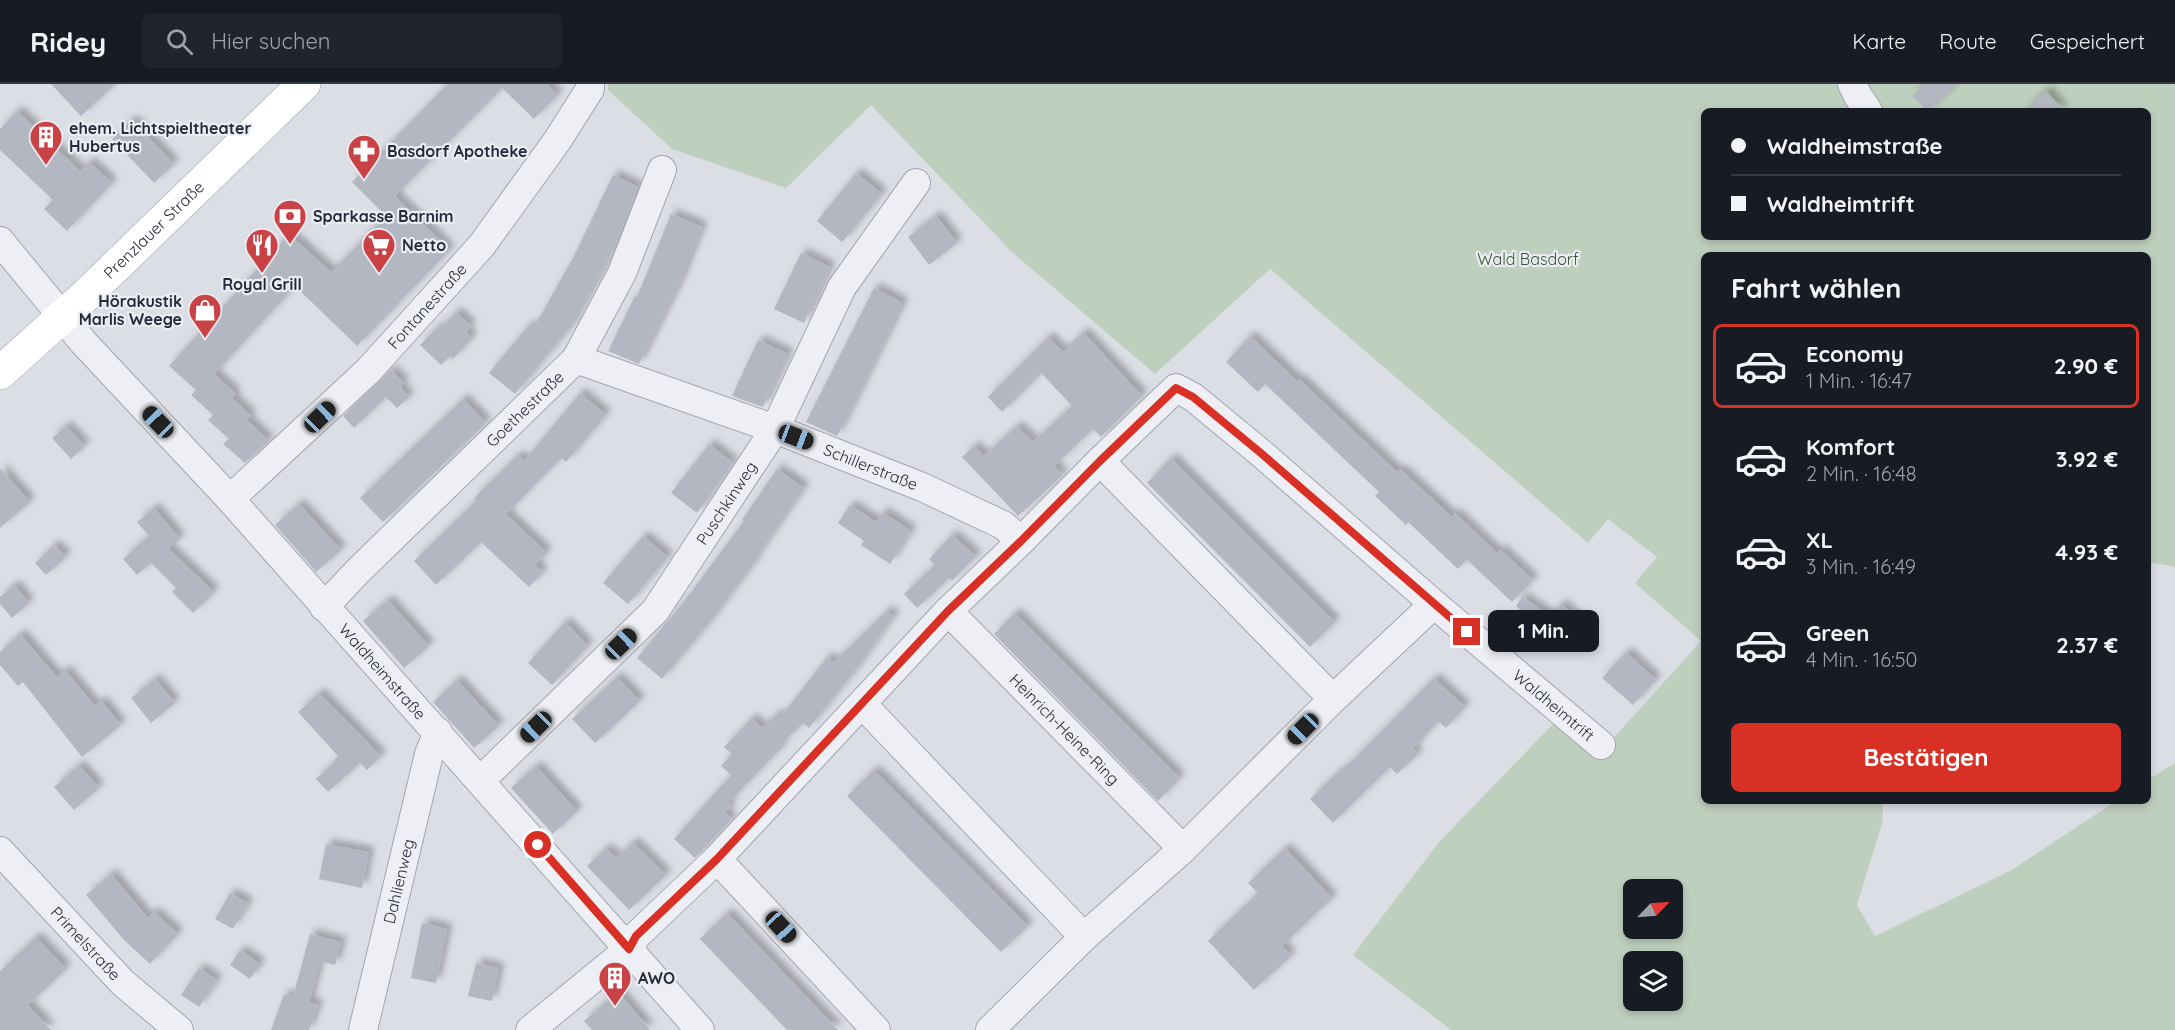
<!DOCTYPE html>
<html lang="de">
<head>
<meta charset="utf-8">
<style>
	:root { --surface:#171b24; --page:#20242c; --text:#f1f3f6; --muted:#9ea1a6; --line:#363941; --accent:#d93025 }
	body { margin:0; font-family:Quicksand,sans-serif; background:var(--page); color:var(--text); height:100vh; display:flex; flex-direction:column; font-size:22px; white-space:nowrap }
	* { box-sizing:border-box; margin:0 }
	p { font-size:20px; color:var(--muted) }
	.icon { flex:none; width:33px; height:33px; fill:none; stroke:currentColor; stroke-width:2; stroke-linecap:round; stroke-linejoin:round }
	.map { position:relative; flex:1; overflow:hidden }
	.details { position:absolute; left:1701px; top:168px; width:450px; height:552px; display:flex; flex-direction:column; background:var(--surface); border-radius:9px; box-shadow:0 3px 9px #0003 }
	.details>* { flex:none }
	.top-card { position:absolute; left:1701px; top:24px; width:450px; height:132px; border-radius:9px; box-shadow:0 3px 9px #0003; display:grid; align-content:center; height:132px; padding:0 30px; background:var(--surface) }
	.needle { width:39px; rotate:65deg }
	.fabs { position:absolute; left:1623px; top:795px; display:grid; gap:12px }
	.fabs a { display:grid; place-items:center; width:60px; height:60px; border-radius:9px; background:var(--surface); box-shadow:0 3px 9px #0003; font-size:30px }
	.end { position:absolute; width:27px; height:27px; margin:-14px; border:8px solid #d93025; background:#fff; box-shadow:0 0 0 3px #fff }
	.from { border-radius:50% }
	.bubble { position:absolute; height:42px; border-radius:9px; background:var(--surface); box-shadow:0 3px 9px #0003; font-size:20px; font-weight:700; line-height:42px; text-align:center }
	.car { position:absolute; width:18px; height:36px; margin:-18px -9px; border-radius:8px; box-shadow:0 0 4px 2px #0007; background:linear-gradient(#222 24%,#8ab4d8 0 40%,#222 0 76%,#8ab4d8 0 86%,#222 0) }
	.top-card b { display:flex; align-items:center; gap:21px; height:57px; font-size:22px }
	.top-card b+b { border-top:2px solid var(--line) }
	.top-card i { width:15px; height:15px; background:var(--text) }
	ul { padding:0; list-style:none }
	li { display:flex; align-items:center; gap:18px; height:84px; margin:0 12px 9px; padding:0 18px; border:3px solid transparent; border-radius:9px }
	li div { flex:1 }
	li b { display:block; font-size:22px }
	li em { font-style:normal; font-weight:700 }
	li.current { border-color:var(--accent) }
	li>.icon { width:54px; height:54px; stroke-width:1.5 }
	h2 { padding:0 30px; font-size:27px; line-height:72px }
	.primary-button { display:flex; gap:12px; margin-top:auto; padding:12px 30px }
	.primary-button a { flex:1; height:69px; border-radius:9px; background:var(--accent); color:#fff; font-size:24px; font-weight:700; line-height:69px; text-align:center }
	header { display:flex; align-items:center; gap:36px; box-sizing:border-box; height:84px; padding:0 30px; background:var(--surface); border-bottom:2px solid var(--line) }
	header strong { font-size:28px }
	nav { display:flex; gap:33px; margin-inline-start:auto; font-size:21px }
	.search { width:420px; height:54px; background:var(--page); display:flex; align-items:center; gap:15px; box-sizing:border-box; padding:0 21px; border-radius:9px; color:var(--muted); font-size:22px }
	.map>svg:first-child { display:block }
</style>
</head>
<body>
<header>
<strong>Ridey</strong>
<div class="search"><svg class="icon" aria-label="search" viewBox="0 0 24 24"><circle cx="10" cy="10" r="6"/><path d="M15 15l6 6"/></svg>Hier suchen</div>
<nav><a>Karte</a><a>Route</a><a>Gespeichert</a></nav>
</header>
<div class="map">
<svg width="2175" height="946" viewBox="0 0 2175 946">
	<defs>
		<filter id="shadow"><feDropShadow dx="5.5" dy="-5.5" stdDeviation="3" flood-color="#0004"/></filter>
	</defs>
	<rect width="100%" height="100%" fill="#dcdee6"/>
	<!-- green -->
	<path fill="#bfcfbd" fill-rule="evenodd" d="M 608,0 L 2175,0 L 2175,483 L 2148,478 L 2148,171 L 1704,171 L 1704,717 L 1883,717 L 1883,736 L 1857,821 L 1875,852 L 2010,787 L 2116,717 L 2148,717 L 2148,696 L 2175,679 L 2175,946 L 1451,946 L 1353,871 L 1439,758 L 1557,636 L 1599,670 L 1701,557 L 1635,499 L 1657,473 L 1608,435 L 1588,459 L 1270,185 L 1155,290 L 1012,168 L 871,21 L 786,104 L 672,65 L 608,6 ZM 1704,27 L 2148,27 L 2148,153 L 1704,153 ZM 1634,806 L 1672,806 L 1672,844 L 1634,844 ZM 1634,878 L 1672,878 L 1672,916 L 1634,916 Z"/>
	<!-- building -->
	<g fill="#b3b7c2" filter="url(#shadow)">
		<polygon points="51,0 115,0 81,32"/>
		<polygon points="448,0 547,0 558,11 534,35 502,4 395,112 450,166 357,262 295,202 214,290 236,310 232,314 251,332 247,336 269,357 245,379 223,360 229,355 208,336 213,331 191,311 196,306 169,282 289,150 331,188 386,132 352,98"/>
		<polygon points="1924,0 1956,0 1928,27 1912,12"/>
		<polygon points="2046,7 2064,27 2024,27"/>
		<polygon points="17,27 80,87 89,78 112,99 67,147 44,125 53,116 0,66 0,45"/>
		<polygon points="132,36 174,80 154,99 112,55"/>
		<polygon points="856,89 882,110 842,158 817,137"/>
		<polygon points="613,91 638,103 615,162 572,241 515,310 489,289 529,241 533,245 574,172"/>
		<polygon points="671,130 702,143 679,200 639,280 608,267 635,212 637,213"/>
		<polygon points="936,132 957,159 929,181 908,153"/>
		<polygon points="801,169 830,183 804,239 774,225"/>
		<polygon points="874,204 903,219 837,352 806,338"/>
		<polygon points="456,228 471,242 466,248 472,254 453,275 450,272 441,281 420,261 438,243 440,245"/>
		<polygon points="1083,248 1142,312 1101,353 1093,345 1054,382 1063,391 1018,432 962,373 974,362 984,372 1017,342 1033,358 1072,322 1041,289 1002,328 988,313 1048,253 1063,268"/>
		<polygon points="1250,252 1297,297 1299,295 1397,388 1400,385 1452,433 1455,429 1497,469 1501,466 1533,496 1512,518 1467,476 1458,485 1408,438 1406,441 1375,412 1379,408 1265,300 1258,308 1226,278"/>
		<polygon points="758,256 788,270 763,323 732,312"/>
		<polygon points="391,286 404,299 400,303 409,313 397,324 386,313 354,344 343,332"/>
		<polygon points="580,309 606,331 566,378 561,374 506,430 547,469 535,481 543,488 529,503 481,458 436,501 414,477 476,417 474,414 518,371 524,377"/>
		<polygon points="463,315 486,339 383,438 360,414"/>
		<polygon points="66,342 85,362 71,375 52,354"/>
		<polygon points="709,360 733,379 697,429 671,409"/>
		<polygon points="1171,374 1335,538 1310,563 1147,399"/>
		<polygon points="0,384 30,418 0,444"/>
		<polygon points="777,385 804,404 755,475 756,476 713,534 662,595 637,574 686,515 744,437 742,436"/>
		<polygon points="299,420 341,466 316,488 275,441"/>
		<polygon points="850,421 876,438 882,428 911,447 890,480 861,461 864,457 838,439"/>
		<polygon points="154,424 180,455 168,464 214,508 193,529 172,508 176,504 151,479 137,491 123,475 149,452 137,438"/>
		<polygon points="952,451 976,472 952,497 949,494 917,524 904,510 935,481 929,475"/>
		<polygon points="643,452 668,473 628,520 603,499"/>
		<polygon points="54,461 66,473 46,491 35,479"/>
		<polygon points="14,501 29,519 12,534 0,520 0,513"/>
		<polygon points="1522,513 1550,532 1561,520 1584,541 1565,562 1557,555 1555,557 1516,522"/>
		<polygon points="388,516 429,562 404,584 363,537"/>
		<polygon points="887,527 894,532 857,584 809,644 803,639 780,661 782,663 728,719 731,722 725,729 732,735 695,774 674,755 731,691 721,682 732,670 724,663 752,634 762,644 777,630 780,634 827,573 834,578"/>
		<polygon points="1015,529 1180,694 1158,717 994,550"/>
		<polygon points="565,538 588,562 552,601 528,579"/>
		<polygon points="20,550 57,593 65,586 95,622 101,617 121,641 82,673 23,598 18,602 0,581 0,568"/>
		<polygon points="1626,568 1656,596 1633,621 1602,594"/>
		<polygon points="617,593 640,617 595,659 572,635"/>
		<polygon points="1434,594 1465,623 1446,644 1438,637 1413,665 1418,670 1397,690 1390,683 1333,739 1310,715 1339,687 1341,688"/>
		<polygon points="155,595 175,619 151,639 131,614"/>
		<polygon points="457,596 499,642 474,664 433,618"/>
		<polygon points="319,609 381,672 367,686 360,679 328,708 316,695 336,677 335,675 338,672 298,628"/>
		<polygon points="79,681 99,704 74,726 54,703"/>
		<polygon points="536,682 577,727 553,750 511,704"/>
		<polygon points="874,686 1028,842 1001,868 847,712"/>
		<polygon points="633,758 666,791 629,826 587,782 606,764 616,774"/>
		<polygon points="326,760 369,768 362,804 319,795"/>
		<polygon points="1285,764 1332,814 1282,862 1291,872 1254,906 1208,857 1258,809 1248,799"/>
		<polygon points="111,790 148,834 154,828 178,850 150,880 124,856 86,811"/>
		<polygon points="230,809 248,819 233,845 215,835"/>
		<polygon points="727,829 838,946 787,946 700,855"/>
		<polygon points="422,839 447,845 436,899 411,894"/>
		<polygon points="310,850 341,858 335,881 320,877 309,918 318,921 309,946 271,946 284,910 293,913"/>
		<polygon points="36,853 66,885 28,921 51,946 0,946 0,887"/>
		<polygon points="240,866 260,880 250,895 230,881"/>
		<polygon points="476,879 499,884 492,917 468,912"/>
		<polygon points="199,884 217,896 199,923 181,911"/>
		<polygon points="618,908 650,946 592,946 584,937"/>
	</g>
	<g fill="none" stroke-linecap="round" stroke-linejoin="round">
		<defs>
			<g id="minor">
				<polyline points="1852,0 1858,12 1868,27"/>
				<path id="s1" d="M 0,157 L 84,259 L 230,415 L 700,946"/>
				<path id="s2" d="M 576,275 L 775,345 L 922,403 L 1003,441 L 1021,457"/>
				<polyline points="1100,377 1333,615"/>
				<path id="s3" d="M 230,415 L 368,287 L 482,161 L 557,57 L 590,5 L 590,0"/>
				<path id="s4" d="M 324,523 L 358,487 L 576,275 L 622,189 L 662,86"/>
				<path id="s5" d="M 948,527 L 1183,765"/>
				<polyline points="862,620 1084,853"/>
				<path id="s6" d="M 481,696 L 655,527 L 775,345 L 842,203 L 916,99"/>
				<path id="s7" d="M 0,767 L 123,899 L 179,946"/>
				<polyline points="717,775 876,946"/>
				<path id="s8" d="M 363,946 L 429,670 L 438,648"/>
				<path id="s9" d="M 530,946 L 629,865 L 636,852 L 717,775 L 948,527 L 1021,457 L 1100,377 L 1176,304 L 1193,313 L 1262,370 L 1434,520 L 1601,661"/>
				<polyline points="990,946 1084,853 1183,765 1333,615 1434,520"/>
			</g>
			<g id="major">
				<path id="s10" d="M 0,289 L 83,214 L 304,0"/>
			</g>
		</defs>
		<!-- minor casing -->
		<use href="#minor" stroke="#a2a5af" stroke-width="30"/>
		<!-- major casing -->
		<use href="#major" stroke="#9ba1b1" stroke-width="34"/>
		<!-- minor -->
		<use href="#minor" stroke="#eeeff4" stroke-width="28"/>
		<!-- major -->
		<use href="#major" stroke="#fff" stroke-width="33"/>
	</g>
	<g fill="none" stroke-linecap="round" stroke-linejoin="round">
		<!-- route -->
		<polyline stroke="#d93025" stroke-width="8" points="538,761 629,865 636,852 717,775 948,527 1021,457 1100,377 1176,304 1193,313 1262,370 1467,548"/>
	</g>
	<!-- icons -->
	<defs>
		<symbol id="building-pin" viewBox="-11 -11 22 30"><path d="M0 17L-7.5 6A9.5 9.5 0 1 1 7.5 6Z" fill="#c94245" stroke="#ebedf3"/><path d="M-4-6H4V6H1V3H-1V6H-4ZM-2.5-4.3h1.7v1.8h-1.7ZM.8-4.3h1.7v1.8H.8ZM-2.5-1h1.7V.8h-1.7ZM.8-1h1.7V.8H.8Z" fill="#fff"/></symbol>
		<symbol id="pharmacy-pin" viewBox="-11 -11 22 30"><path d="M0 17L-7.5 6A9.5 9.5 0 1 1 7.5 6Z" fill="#c94245" stroke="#ebedf3"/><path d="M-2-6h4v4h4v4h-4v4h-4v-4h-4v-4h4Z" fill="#fff"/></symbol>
		<symbol id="bank-pin" viewBox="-11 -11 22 30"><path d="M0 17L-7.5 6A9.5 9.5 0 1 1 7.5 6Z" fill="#c94245" stroke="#ebedf3"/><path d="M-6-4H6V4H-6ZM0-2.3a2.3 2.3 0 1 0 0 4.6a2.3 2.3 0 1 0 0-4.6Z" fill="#fff"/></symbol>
		<symbol id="restaurant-pin" viewBox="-11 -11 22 30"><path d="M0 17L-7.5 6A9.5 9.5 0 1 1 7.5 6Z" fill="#c94245" stroke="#ebedf3"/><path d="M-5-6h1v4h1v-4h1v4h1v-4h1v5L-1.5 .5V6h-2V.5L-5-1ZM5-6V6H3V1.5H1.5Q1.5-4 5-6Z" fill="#fff"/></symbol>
		<symbol id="supermarket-pin" viewBox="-11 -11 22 30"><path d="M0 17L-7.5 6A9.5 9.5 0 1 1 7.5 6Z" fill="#c94245" stroke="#ebedf3"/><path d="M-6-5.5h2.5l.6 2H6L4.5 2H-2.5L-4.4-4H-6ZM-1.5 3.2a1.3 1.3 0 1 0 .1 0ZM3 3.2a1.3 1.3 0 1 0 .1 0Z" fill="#fff"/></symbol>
		<symbol id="shop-pin" viewBox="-11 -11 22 30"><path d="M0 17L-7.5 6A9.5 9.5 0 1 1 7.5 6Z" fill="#c94245" stroke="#ebedf3"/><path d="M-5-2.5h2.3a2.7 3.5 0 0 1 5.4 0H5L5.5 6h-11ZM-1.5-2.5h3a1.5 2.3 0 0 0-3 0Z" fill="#fff"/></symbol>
	</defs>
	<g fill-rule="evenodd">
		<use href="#building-pin" x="27" y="34" width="38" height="52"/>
		<use href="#pharmacy-pin" x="345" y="48" width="38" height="52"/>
		<use href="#bank-pin" x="271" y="113" width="38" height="52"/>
		<use href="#restaurant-pin" x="243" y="142" width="38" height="52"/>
		<use href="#supermarket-pin" x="360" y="142" width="38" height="52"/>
		<use href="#shop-pin" x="186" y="207" width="38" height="52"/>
		<use href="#building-pin" x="596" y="875" width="38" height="52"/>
	</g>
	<g text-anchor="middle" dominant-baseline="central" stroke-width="4.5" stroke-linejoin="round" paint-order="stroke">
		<!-- poi labels -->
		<g font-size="16" font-weight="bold" fill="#262b3b" stroke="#ebedf3" text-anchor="start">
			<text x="69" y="44">ehem. Lichtspieltheater<tspan x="69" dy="18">Hubertus</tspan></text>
			<text x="387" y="67">Basdorf Apotheke</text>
			<text x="313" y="132">Sparkasse Barnim</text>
			<text x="402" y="161">Netto</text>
			<text x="262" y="200" text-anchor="middle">Royal Grill</text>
			<text x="182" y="217" text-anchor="end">Hörakustik<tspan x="182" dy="18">Marlis Weege</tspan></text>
			<text x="638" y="894">AWO</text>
		</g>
		<!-- street labels -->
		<g font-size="16" fill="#262b3b" stroke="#ebedf3">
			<text stroke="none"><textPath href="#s10" startOffset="210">Prenzlauer Straße</textPath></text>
			<text stroke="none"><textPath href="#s3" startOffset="276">Fontanestraße</textPath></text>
			<text stroke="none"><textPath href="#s4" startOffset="282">Goethestraße</textPath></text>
			<text stroke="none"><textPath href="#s2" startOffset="314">Schillerstraße</textPath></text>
			<text stroke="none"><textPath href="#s6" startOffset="372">Puschkinweg</textPath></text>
			<text stroke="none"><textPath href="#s1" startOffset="576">Waldheimstraße</textPath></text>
			<text stroke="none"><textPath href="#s9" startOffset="1406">Waldheimtrift</textPath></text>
			<text stroke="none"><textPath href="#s5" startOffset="166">Heinrich-Heine-Ring</textPath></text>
			<text stroke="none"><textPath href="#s8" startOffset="153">Dahlienweg</textPath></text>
			<text stroke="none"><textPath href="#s7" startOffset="126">Primelstraße</textPath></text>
		</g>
		<!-- park labels -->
		<g font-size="16" fill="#365634" stroke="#ebedf3">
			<text x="1528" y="175">Wald Basdorf</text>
		</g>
	</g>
</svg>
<div class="fabs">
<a><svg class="needle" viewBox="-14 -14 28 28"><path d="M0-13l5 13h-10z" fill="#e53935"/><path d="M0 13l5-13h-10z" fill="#9ea1a6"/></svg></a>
<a><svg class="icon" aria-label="layers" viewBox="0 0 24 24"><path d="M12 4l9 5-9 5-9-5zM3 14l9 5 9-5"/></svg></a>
</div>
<i class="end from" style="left:538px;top:761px"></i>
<i class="end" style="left:1467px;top:548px"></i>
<div class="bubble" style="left:1488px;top:526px;width:111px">1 Min.</div>
<i class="car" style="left:320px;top:333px;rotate:46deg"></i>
<i class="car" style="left:158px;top:338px;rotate:316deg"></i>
<i class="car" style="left:796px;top:353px;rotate:111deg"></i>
<i class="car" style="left:621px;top:560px;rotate:46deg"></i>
<i class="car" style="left:536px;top:643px;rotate:226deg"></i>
<i class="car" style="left:1303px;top:645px;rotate:225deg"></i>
<i class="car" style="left:781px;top:843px;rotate:137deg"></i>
<div class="top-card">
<b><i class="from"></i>Waldheimstraße</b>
<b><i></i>Waldheimtrift</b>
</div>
<section class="details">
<h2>Fahrt wählen</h2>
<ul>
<li class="current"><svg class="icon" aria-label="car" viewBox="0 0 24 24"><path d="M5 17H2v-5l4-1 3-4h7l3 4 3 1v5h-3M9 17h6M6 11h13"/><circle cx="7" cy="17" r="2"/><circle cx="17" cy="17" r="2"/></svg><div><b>Economy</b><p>1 Min. · 16:47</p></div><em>2.90 €</em></li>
<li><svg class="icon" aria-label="car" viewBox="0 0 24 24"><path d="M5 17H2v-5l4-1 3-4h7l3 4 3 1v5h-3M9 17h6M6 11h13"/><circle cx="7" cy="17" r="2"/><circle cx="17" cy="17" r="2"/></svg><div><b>Komfort</b><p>2 Min. · 16:48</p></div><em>3.92 €</em></li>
<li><svg class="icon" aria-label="car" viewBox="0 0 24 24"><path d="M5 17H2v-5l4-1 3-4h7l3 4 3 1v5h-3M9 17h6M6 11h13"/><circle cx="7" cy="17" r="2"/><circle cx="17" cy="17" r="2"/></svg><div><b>XL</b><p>3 Min. · 16:49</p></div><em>4.93 €</em></li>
<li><svg class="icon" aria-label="car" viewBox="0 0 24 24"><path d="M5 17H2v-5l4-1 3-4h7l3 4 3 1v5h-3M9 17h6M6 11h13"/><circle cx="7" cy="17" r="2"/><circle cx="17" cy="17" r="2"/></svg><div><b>Green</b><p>4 Min. · 16:50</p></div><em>2.37 €</em></li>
</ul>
<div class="primary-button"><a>Bestätigen</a></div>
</section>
</div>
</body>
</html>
